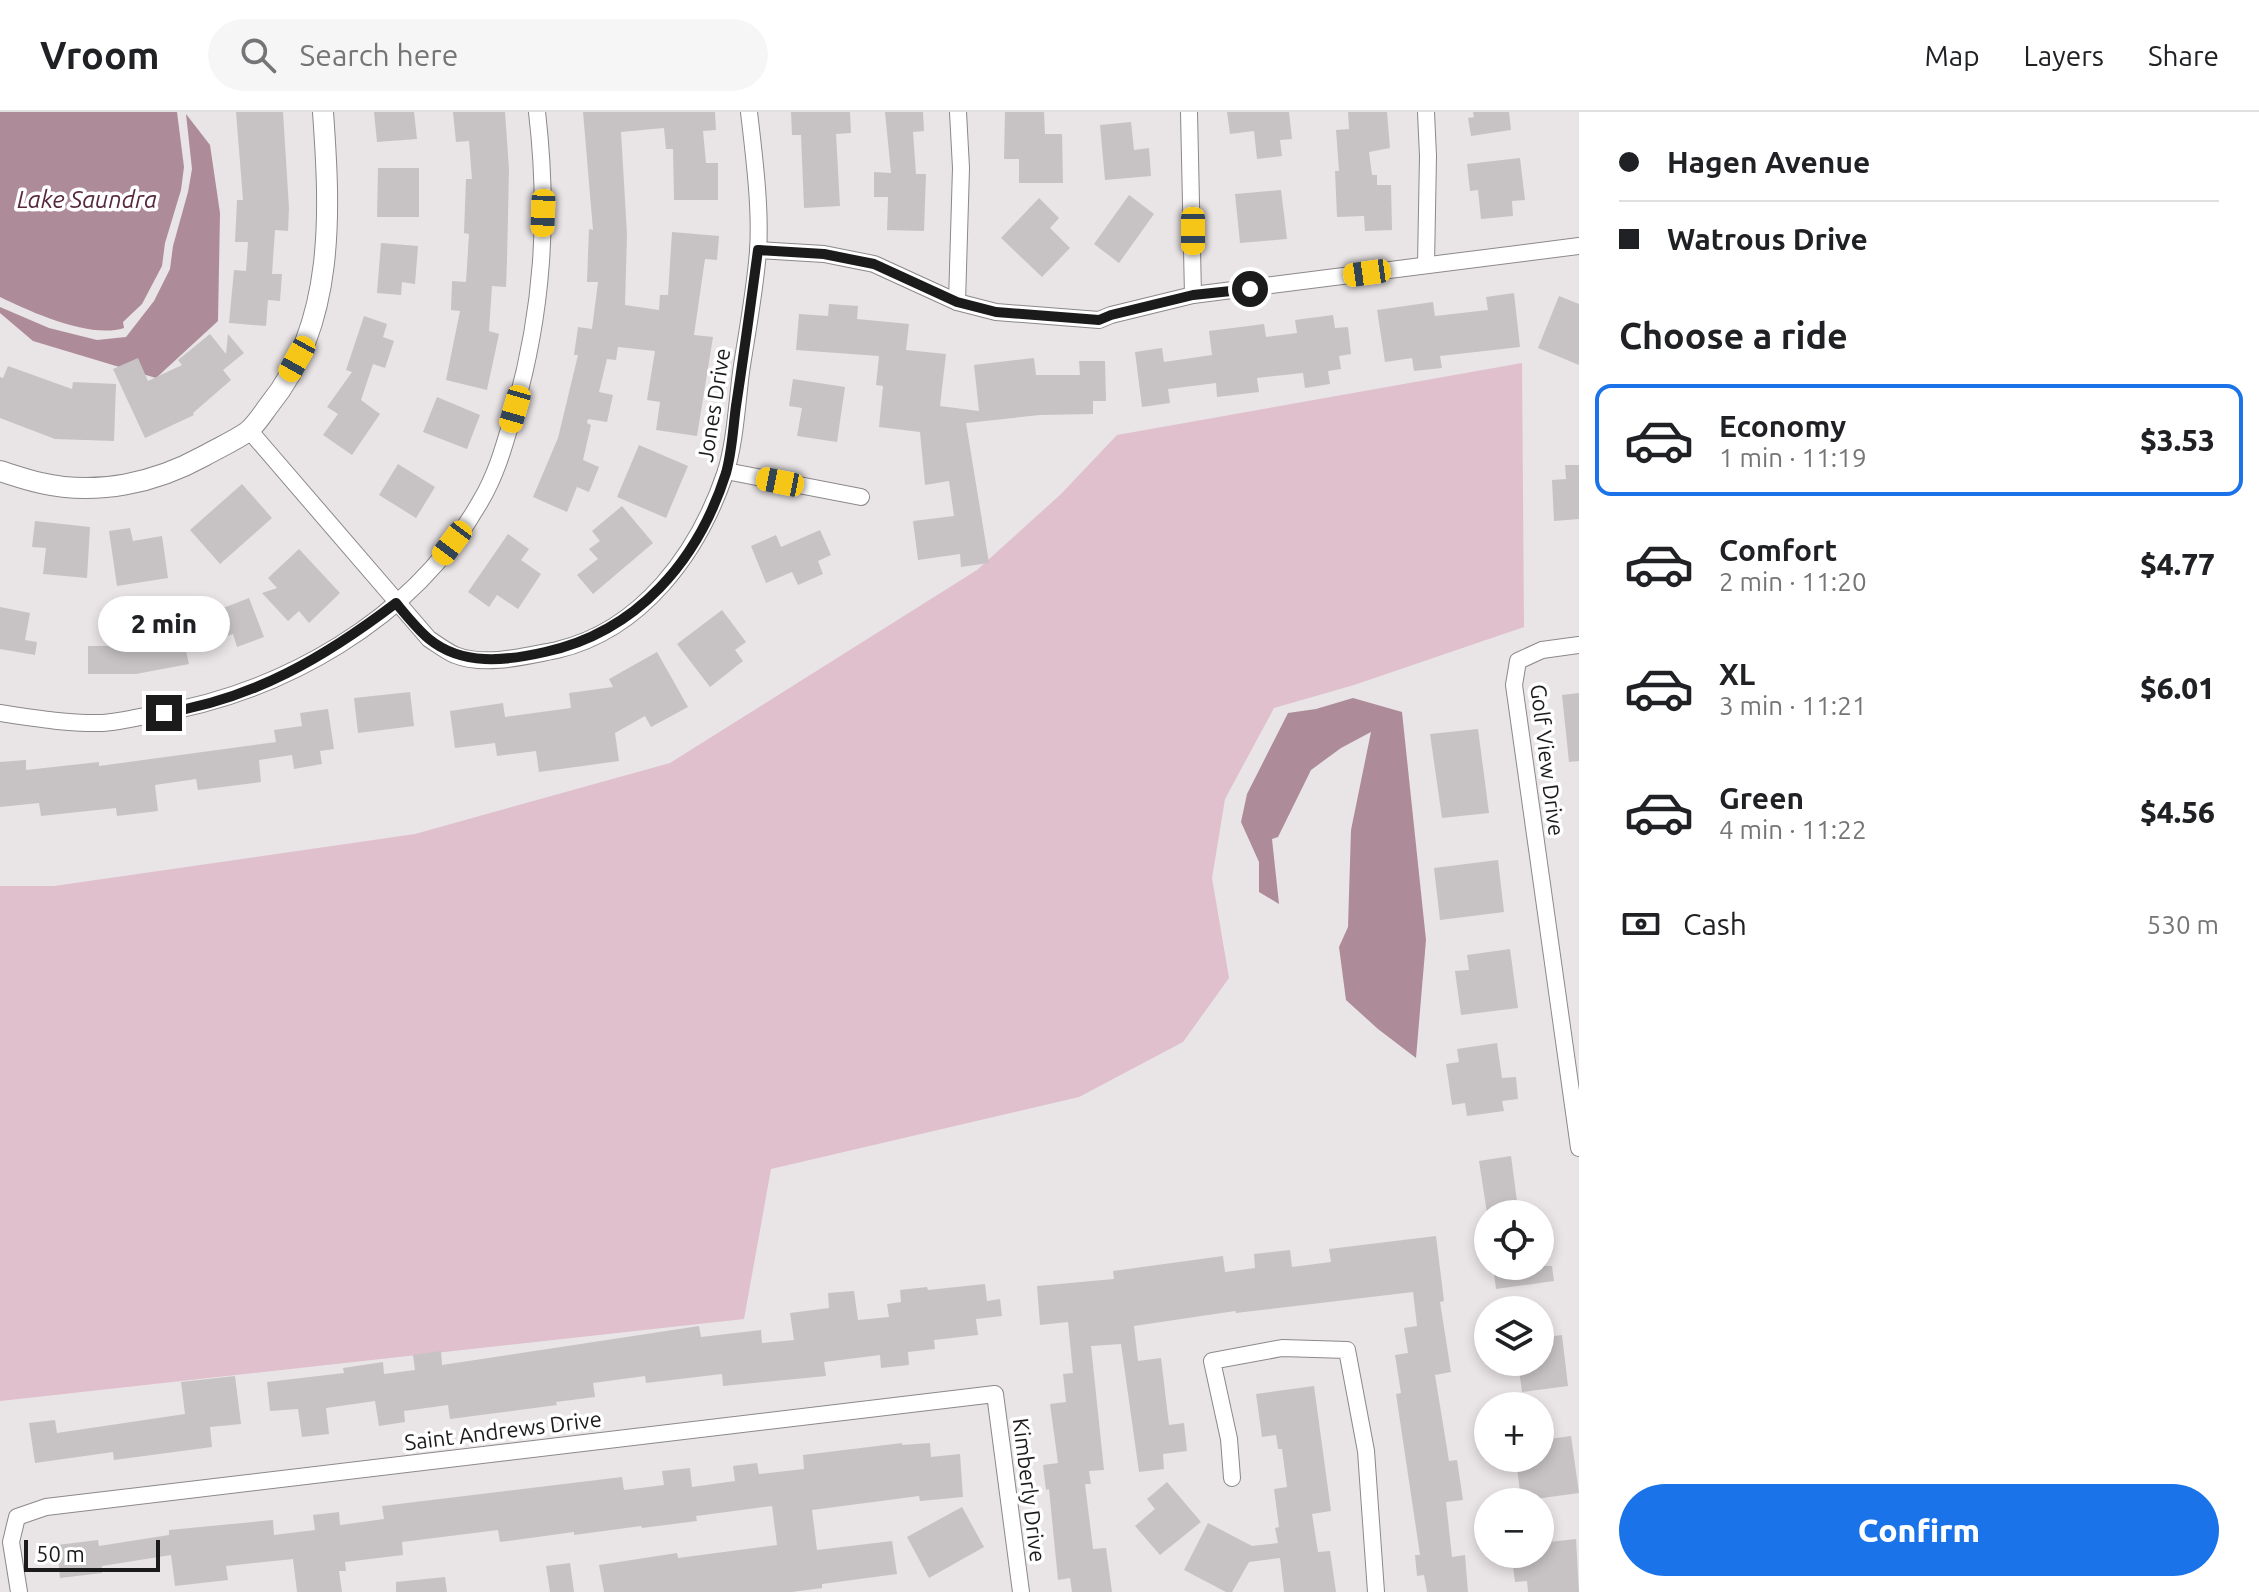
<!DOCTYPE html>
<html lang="en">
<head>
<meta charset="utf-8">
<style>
	:root { --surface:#fff; --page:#f6f6f6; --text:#202124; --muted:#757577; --line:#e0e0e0; --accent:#1a73e8 }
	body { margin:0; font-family:Ubuntu,sans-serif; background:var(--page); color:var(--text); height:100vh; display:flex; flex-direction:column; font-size:30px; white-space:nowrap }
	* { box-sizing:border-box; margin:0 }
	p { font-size:26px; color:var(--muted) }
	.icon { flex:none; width:44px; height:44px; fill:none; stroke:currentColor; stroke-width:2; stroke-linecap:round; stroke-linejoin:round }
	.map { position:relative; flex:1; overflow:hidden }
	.panel { display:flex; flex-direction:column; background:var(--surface); width:680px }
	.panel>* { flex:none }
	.hud { display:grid; align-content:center; height:176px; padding:0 40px; background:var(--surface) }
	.buttons { position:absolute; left:1474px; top:1088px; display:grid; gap:16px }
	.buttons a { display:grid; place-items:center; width:80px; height:80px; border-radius:50%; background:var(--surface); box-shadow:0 4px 12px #0003; font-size:40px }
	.scale { position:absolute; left:24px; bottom:20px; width:136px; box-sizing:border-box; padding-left:8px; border:4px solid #1c1b1b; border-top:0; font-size:22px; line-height:28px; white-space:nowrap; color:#1c1b1b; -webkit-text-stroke:6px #fff; paint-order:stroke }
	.end { position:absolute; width:36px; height:36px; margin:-18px; border:10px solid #1c1b1b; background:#fff; box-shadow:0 0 0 4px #fff }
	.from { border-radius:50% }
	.bubble { position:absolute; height:56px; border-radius:28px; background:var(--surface); box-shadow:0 4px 12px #0003; font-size:26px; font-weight:800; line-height:56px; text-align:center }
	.car { position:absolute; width:24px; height:48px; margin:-24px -12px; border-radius:10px; box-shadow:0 0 6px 2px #0007; background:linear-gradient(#f5c518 24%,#345 0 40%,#f5c518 0 76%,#345 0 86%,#f5c518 0) }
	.hud b { display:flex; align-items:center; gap:28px; height:76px; font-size:30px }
	.hud b+b { border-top:2px solid var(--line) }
	.hud i { width:20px; height:20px; background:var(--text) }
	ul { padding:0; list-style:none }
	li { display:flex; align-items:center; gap:24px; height:112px; margin:0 16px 12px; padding:0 24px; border:4px solid transparent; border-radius:16px }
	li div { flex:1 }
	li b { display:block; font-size:30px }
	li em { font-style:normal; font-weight:800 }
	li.selected { border-color:var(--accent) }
	li>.icon { width:72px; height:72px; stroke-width:1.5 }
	h2 { padding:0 40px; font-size:36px; line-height:96px }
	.pay { display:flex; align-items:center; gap:20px; height:88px; padding:0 40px; font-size:30px }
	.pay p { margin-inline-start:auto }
	.primary-button { display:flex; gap:16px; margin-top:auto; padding:16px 40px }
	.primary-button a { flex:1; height:92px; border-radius:48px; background:var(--accent); color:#fff; font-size:32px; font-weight:800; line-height:92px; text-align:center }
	header { display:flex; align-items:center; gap:48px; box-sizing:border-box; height:112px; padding:0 40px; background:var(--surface); border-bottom:2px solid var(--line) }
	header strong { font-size:38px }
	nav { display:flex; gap:44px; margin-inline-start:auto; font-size:28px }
	.search { width:560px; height:72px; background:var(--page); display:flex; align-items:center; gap:20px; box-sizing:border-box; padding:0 28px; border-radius:44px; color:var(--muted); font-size:30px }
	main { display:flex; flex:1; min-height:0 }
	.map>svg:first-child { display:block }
</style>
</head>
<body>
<header>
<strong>Vroom</strong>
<div class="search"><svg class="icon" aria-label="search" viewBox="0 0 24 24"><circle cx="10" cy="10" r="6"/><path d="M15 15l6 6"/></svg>Search here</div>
<nav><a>Map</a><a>Layers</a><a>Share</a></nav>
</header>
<main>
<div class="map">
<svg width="1579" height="1480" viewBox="0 0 1579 1480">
	<rect width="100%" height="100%" fill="#e9e4e6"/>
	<!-- green -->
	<polygon fill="#dfc0cc" points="1522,251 1524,515 1354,573 1274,596 1225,687 1212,766 1229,866 1183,930 1079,985 771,1057 744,1207 0,1289 0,774 54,774 415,722 670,651 977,458 1061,382 1117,323"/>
	<!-- water -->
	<g fill="#ad8b98">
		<path d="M 0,0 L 177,0 L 184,55 L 181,78 L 165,131 L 162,154 L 142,192 L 123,210 L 124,216 C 90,227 31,200 0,185 Z"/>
		<polygon points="186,2 210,33 220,101 218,209 156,266 33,229 0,201 0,195 49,216 97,228 126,225 154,189 170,157 173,134 188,80 192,57"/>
		<polygon points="1353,586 1402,600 1426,828 1416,946 1378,917 1346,888 1339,835 1348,815 1351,718 1371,620 1341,636 1311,658 1278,725 1272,727 1279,792 1259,780 1259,750 1241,710 1247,682 1288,601 1316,597"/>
	</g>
	<!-- building -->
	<g fill="#c7c3c4">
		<polygon points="236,0 283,0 289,96 288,119 275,118 272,162 282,162 280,189 268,188 266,214 229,211 234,158 246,159 248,130 235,130 237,88 243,88"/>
		<polygon points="374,0 414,0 417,27 377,30"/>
		<polygon points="453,0 505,0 509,57 507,148 506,175 492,174 489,219 499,222 487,278 446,268 460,199 451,198 452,169 466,170 469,122 464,121 466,67 472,67 469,29 456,30"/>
		<polygon points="583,0 715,0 716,18 703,19 706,51 718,51 718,88 674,88 673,37 666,37 664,16 621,20 627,122 625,193 659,198 660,183 668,183 672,120 719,124 717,148 705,147 694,223 713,225 697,324 656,318 660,290 647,288 655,239 618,235 616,248 607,247 599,280 613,283 607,310 588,307 587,311 591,313 583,348 599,355 589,380 577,375 567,400 533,385 558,326 578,243 574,243 578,215 592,217 598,170 587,170 589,117 593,118"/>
		<polygon points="791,0 850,0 851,21 836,22 840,94 804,96 801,23 792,23"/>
		<polygon points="885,0 923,0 924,19 913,20 916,62 926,62 924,119 887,118 888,85 874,85 874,60 891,61"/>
		<polygon points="1005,0 1044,0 1045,22 1062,22 1063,71 1019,71 1019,47 1004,47"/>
		<polygon points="1227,0 1289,0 1292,27 1280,28 1282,44 1257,47 1254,19 1230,22"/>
		<polygon points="1348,0 1387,0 1390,36 1369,40 1372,63 1377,63 1377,73 1391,73 1392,118 1365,119 1364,104 1337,105 1335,59 1339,59 1336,18 1349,17"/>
		<polygon points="1473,0 1509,0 1511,18 1471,24 1468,6 1474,5"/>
		<polygon points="1131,10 1134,38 1149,36 1151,64 1105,68 1100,13"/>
		<polygon points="1520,46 1525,88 1512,89 1513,104 1481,107 1478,78 1470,79 1467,52"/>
		<polygon points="378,56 419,56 419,105 377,105"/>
		<polygon points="1281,78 1287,127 1240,131 1235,82"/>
		<polygon points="1129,83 1154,102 1119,151 1094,132"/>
		<polygon points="1039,86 1059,106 1050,116 1070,136 1042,165 1001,126"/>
		<polygon points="381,131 418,134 415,172 402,170 401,183 377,181"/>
		<polygon points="1514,181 1520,235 1440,244 1442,256 1414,259 1412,246 1385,250 1377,198 1433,190 1435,204 1488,198 1486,185"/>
		<polygon points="1559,184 1579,192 1579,253 1538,236"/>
		<polygon points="829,192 858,194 857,207 909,212 906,238 946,242 940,294 979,299 974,253 1034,246 1036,263 1080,263 1079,249 1105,249 1106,289 1093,289 1093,302 1040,303 966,311 989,451 961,455 960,442 918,448 913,409 954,404 949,369 925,373 920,320 879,315 883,274 876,273 879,244 796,238 799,202 828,204"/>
		<polygon points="1333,203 1335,216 1348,215 1351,242 1339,244 1341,257 1328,259 1330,272 1305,276 1303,261 1257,266 1259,280 1217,285 1216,271 1168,277 1170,291 1142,295 1135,240 1162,236 1164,250 1212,243 1209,219 1264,212 1266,225 1297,221 1295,208"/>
		<polygon points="364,204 387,212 383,225 394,229 385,256 373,252 361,288 380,302 352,343 323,323 338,302 327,295 352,260 346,258"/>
		<polygon points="210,222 226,242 228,222 244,241 223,258 231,268 193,301 194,303 145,326 113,257 138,246 148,269 182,253 178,248"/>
		<polygon points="8,254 72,277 73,270 116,272 114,329 55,327 0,306 0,265 3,266"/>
		<polygon points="793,267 845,275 837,330 797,324 802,296 789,294"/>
		<polygon points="437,285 480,303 467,337 423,320"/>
		<polygon points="639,333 688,354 666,406 617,385"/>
		<polygon points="398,352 435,375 416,406 379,383"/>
		<polygon points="1565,353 1579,353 1579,407 1554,409 1552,368 1566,367"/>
		<polygon points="242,372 272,406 220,452 190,418"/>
		<polygon points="622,394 653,431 593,482 577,463 598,447 589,437 600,429 592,419"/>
		<polygon points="35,409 90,415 87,466 43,462 46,436 32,435"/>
		<polygon points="130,416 133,429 162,424 168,466 117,474 109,419"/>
		<polygon points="820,418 831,443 818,449 823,462 798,473 792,460 766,471 751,434 776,423 781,435"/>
		<polygon points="508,422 529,437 521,448 541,462 518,497 497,483 489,495 468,480"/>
		<polygon points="299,437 340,481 309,511 299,499 288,509 262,481 277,476 268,466"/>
		<polygon points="249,486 264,525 237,535 233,522 186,539 189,552 136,562 88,562 88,534 127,534 124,514 138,511 135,499 163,494 168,518 200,512 197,506"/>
		<polygon points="0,495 30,501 25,528 37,530 35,543 0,537"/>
		<polygon points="722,498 746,530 735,538 743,549 710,575 677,532"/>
		<polygon points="657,540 688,595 651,615 645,604 615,621 619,649 539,660 536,639 497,644 495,631 455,636 450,599 503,591 505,605 571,596 569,581 613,575 609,567"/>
		<polygon points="410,580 414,614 358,621 354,586"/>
		<polygon points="1579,581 1579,649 1569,650 1562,583"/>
		<polygon points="328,597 334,637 320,639 322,652 294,657 292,643 259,648 261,670 198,678 196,667 155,673 158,699 117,704 116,696 41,704 39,691 0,695 0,650 26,648 26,658 99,650 99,654 276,630 274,618 302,614 300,601"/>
		<polygon points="1478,617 1489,701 1442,706 1430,622"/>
		<polygon points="1498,748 1504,800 1440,808 1434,756"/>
		<polygon points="1510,837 1518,896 1461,903 1455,859 1469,858 1467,843"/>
		<polygon points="1497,931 1502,966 1516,965 1518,987 1502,989 1504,999 1467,1004 1465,991 1452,993 1446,952 1459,950 1457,937"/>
		<polygon points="1511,1044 1518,1097 1487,1101 1479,1049"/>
		<polygon points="1436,1124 1444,1189 1440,1190 1451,1260 1435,1263 1449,1349 1457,1348 1463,1388 1446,1390 1452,1445 1465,1443 1468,1480 1427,1480 1424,1463 1417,1464 1415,1443 1420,1443 1396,1282 1401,1281 1395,1243 1408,1241 1404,1216 1417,1214 1413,1180 1236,1201 1235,1199 1134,1214 1138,1249 1161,1246 1169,1313 1184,1311 1187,1339 1163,1342 1164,1357 1139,1360 1121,1232 1091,1234 1104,1358 1089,1359 1091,1372 1085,1372 1093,1437 1106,1436 1112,1480 1072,1480 1070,1466 1058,1468 1049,1377 1046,1378 1043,1353 1058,1351 1050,1292 1066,1290 1063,1262 1073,1261 1068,1210 1040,1213 1037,1174 1114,1167 1113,1159 1223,1144 1225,1160 1255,1156 1254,1142 1290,1138 1292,1155 1331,1150 1329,1137"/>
		<polygon points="1493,1154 1552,1154 1554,1169 1496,1177"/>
		<polygon points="985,1172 987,1189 1000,1187 1002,1204 976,1207 978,1223 934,1228 935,1237 908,1240 909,1253 881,1256 880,1243 824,1250 826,1264 723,1274 722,1262 646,1271 645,1264 593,1271 595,1285 556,1290 557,1293 450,1307 448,1293 404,1299 405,1310 379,1314 375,1289 326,1296 329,1322 302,1325 298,1297 270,1299 267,1270 344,1261 343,1256 383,1250 384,1262 415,1258 413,1243 441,1239 442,1253 699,1214 701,1225 761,1218 762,1231 794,1228 790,1201 829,1196 828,1181 854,1179 858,1208 889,1205 887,1192 901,1190 900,1178 927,1175 928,1178"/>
		<polygon points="1562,1223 1568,1274 1522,1280 1518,1250 1540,1250 1540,1226"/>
		<polygon points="235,1264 241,1312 210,1315 212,1335 114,1348 113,1340 35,1351 29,1311 55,1308 57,1321 185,1302 181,1270"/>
		<polygon points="1314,1274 1331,1399 1312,1402 1318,1440 1330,1439 1336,1480 1284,1480 1280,1446 1249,1450 1232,1480 1226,1480 1184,1458 1208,1411 1252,1434 1278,1431 1275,1416 1279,1415 1274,1377 1287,1375 1282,1337 1278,1337 1276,1323 1262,1325 1256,1282"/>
		<polygon points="1571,1324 1579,1381 1521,1389 1516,1346 1540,1346 1540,1343 1545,1342 1543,1328"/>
		<polygon points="902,1331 902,1333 930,1331 931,1345 960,1342 963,1385 920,1389 919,1384 812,1398 817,1438 892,1429 897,1462 822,1472 822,1476 792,1480 604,1480 599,1453 677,1441 678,1446 777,1433 772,1394 696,1404 697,1409 642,1416 641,1414 574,1423 574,1420 500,1430 498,1418 402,1430 403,1443 345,1450 346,1459 339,1459 342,1480 297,1480 293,1447 226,1454 228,1468 175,1474 171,1443 102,1454 102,1461 60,1466 57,1433 98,1428 99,1434 169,1423 169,1418 273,1408 274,1423 315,1418 313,1403 339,1400 340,1413 384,1407 382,1394 622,1365 624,1378 664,1373 662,1359 690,1356 692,1375 735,1369 733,1354 757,1351 759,1362 804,1357 803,1343"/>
		<polygon points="1167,1370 1201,1410 1160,1443 1135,1414 1155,1397 1147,1387"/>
		<polygon points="962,1395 984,1435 929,1466 907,1425"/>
		<polygon points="1576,1427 1579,1480 1528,1480 1527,1469 1515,1470 1513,1454 1525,1453 1523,1442 1540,1442 1540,1431"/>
		<polygon points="570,1451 574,1480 550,1480 546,1454"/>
		<polygon points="445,1465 447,1480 396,1480 396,1470"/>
	</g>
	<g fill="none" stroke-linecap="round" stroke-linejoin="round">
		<defs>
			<g id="minor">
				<polyline points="1189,0 1193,183"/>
				<polyline points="758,138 824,142 874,152 957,190 996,200 1099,208 1111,203 1193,183 1579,134"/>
				<polyline points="1426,153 1428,44 1426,0"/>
				<polyline points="957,190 961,56 958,0"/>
				<path d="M 249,318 L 429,527 C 437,532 446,539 455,543 C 485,555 526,544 557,538 C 642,518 698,441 725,362 C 735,332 737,291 741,260 C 747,220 755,179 758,139 C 761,97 754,43 749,0"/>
				<polyline points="726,359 861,385"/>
				<polyline points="1579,533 1542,538 1518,549 1514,573 1579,1036"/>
				<path d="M 0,601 C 33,606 69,612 102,611 C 118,610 135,606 150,603 C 282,582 413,508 480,390 C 497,362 505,331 514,300 C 543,200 549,103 537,0"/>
				<polyline points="1232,1366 1229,1327 1212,1249 1282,1236 1347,1238 1366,1339 1376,1480"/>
				<polyline points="19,1480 11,1430 17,1405 46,1395 995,1282 1021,1480"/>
			</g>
			<path id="tertiary" d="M 0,359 C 13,363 27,368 41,371 C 97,384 155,371 204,344 C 218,336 234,329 247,320 C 256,313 263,301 270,292 C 336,210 330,98 323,0"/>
		</defs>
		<!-- minor casing -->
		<use href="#minor" stroke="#8d888a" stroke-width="18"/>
		<!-- tertiary casing -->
		<use href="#tertiary" stroke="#8d888a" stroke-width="22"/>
		<!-- minor -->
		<use href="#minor" stroke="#fff" stroke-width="16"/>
		<!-- tertiary -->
		<use href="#tertiary" stroke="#fff" stroke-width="20"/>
	</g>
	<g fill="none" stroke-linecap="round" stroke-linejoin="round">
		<!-- route -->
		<path stroke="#1c1b1b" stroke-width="10" d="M 164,601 C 254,587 325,545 396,491 C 406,503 417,517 429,527 C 462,554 506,549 545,540 C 637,520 698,449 726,361 C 732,340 733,316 736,294 C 744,242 751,190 758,138 L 824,142 L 874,152 L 957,190 L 996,200 L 1099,208 L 1111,203 L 1193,183 L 1250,177"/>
	</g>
	<g text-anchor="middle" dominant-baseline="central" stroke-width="7" stroke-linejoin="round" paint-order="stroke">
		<!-- street labels -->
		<g font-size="22" fill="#1c1b1b" stroke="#fff">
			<text transform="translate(713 293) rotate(-81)">Jones Drive</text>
			<text transform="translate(1548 648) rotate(83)">Golf View Drive</text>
			<text transform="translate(503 1318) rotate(-7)">Saint Andrews Drive</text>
			<text transform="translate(1030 1378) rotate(83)">Kimberly Drive</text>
		</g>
		<!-- water labels -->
		<g font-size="24" font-style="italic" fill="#57283e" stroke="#fff">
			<text x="87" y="87">Lake Saundra</text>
		</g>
	</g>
</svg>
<div class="buttons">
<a><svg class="icon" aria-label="locate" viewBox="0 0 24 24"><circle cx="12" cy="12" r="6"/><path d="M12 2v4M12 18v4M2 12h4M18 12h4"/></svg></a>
<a><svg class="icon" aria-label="layers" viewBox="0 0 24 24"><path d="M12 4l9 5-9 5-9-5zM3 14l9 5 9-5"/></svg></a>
<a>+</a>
<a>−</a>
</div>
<div class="scale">50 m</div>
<i class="end from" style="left:1250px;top:177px"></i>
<i class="end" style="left:164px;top:601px"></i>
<div class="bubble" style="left:98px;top:484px;width:132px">2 min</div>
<i class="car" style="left:543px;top:101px;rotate:182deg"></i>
<i class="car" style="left:1193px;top:119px;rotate:180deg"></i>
<i class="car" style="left:1367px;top:161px;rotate:262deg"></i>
<i class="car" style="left:297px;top:247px;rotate:209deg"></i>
<i class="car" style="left:515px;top:297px;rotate:196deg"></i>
<i class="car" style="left:780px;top:370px;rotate:281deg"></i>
<i class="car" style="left:452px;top:431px;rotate:217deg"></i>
</div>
<section class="panel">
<div class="hud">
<b><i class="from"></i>Hagen Avenue</b>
<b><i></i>Watrous Drive</b>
</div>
<h2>Choose a ride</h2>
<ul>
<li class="selected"><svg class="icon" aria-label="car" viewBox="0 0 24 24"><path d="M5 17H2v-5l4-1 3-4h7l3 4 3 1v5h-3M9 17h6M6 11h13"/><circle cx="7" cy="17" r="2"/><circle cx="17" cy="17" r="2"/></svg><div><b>Economy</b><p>1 min · 11:19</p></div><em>$3.53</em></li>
<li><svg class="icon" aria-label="car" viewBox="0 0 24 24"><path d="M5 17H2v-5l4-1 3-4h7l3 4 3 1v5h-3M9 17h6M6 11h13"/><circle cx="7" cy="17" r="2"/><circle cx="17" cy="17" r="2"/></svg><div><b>Comfort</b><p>2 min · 11:20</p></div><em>$4.77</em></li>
<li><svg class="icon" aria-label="car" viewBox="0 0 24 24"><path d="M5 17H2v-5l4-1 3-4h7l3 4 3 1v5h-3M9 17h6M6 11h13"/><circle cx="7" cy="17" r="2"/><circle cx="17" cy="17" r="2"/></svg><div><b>XL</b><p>3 min · 11:21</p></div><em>$6.01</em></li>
<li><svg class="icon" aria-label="car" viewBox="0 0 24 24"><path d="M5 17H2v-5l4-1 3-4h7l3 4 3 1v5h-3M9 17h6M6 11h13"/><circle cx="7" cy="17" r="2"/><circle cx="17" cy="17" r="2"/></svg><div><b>Green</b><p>4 min · 11:22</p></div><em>$4.56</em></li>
</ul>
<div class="pay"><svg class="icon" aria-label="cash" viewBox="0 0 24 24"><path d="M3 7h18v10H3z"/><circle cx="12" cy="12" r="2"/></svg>Cash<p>530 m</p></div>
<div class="primary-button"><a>Confirm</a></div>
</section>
</main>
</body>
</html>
